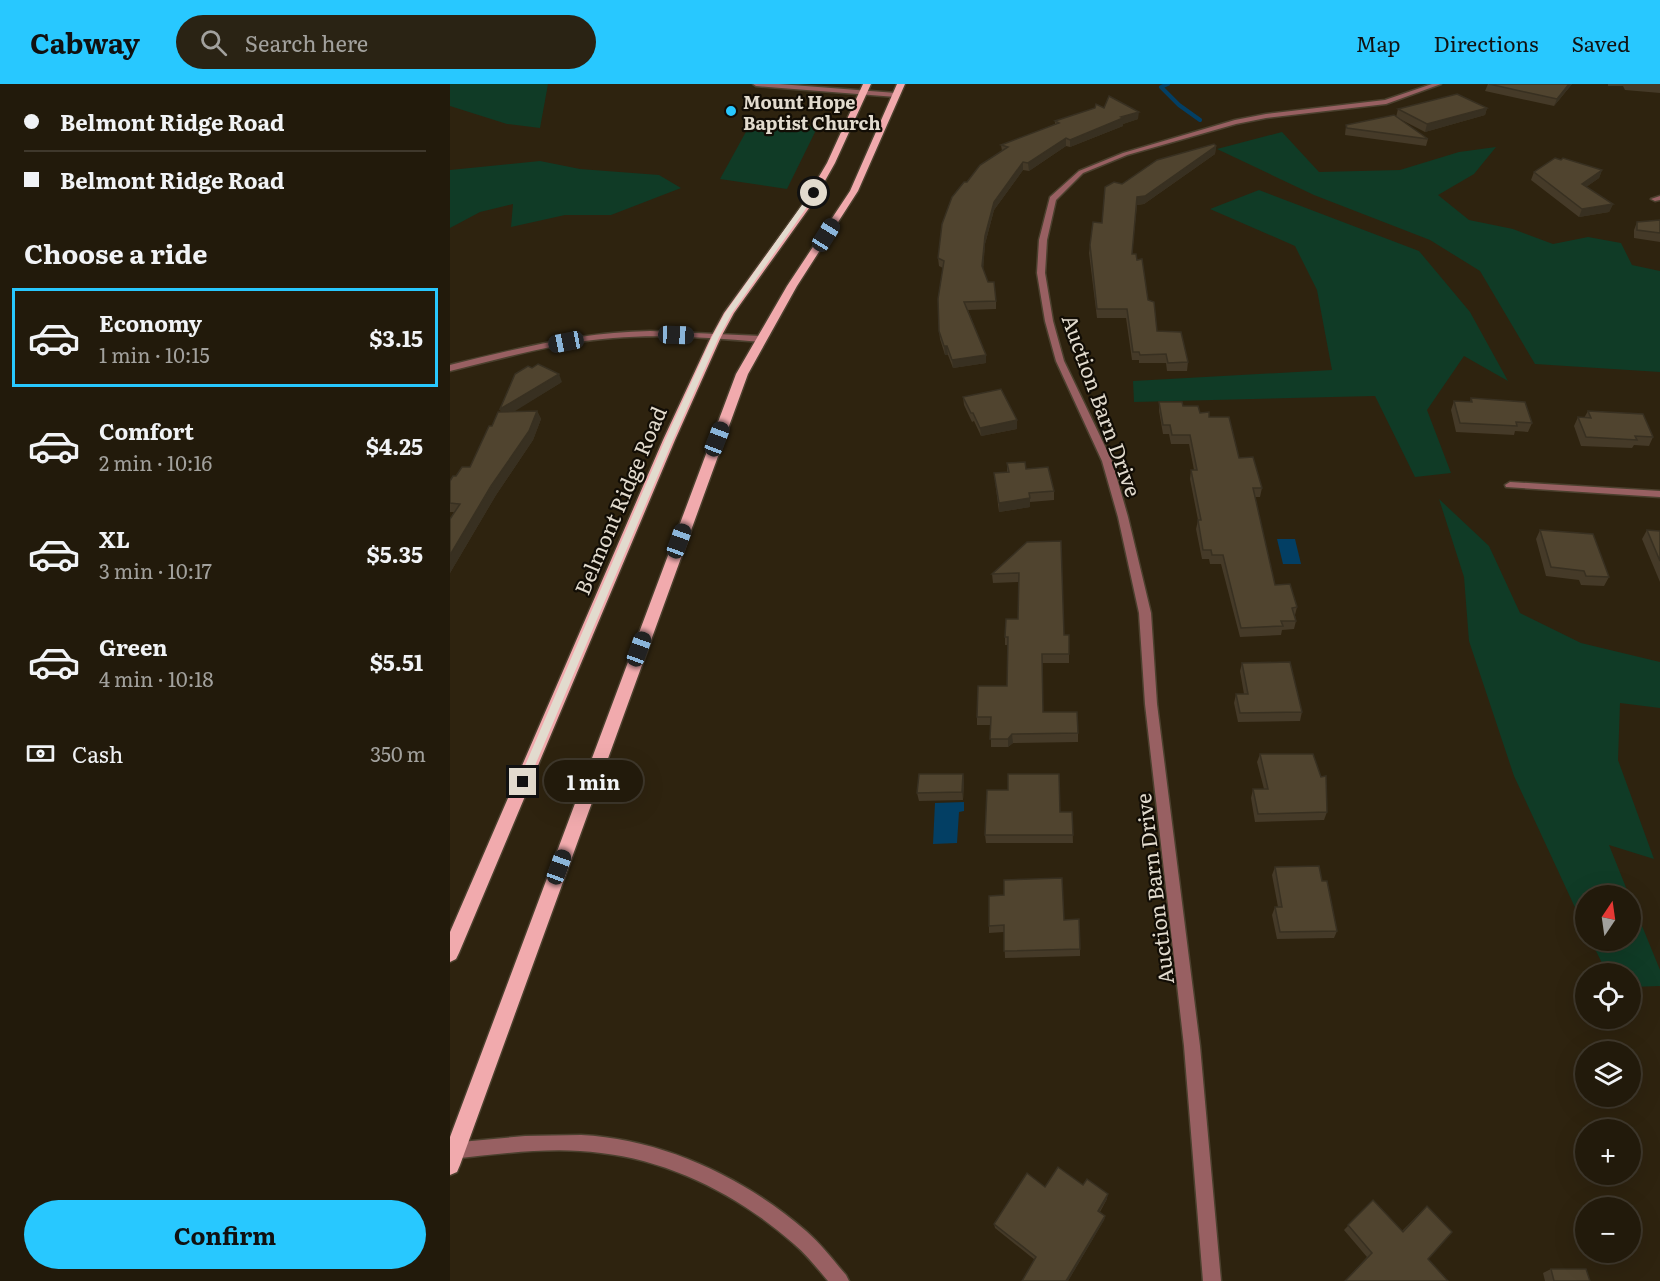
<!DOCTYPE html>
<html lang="en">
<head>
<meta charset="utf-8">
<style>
	:root { --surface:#221a0b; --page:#2a2314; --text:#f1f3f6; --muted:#a2a19d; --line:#3f382c; --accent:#28c8ff }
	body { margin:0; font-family:Literata,serif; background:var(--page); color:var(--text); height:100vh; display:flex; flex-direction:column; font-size:22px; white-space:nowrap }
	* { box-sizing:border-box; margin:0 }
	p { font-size:20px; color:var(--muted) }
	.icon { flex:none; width:33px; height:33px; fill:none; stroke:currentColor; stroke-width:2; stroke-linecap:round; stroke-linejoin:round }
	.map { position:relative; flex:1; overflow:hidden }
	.side { display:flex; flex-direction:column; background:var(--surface); width:450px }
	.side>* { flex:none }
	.banner { display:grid; align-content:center; height:132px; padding:0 24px; background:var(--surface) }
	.needle { width:39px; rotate:13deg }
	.controls { position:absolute; left:1125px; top:801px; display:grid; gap:12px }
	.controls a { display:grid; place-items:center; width:66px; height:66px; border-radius:50%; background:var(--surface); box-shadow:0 6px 24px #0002,0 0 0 2px var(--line); font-size:30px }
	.end { position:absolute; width:27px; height:27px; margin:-14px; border:8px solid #e2dbce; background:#111; box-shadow:0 0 0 3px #111 }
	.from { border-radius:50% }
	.bubble { position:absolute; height:42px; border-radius:21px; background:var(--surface); box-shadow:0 6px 24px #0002,0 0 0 2px var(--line); font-size:20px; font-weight:700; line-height:42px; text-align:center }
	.car { position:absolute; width:18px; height:36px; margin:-18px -9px; border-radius:8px; box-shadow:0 0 4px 2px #0007; background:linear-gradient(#222 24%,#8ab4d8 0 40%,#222 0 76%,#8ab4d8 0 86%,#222 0) }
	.banner b { display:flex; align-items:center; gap:21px; height:57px; font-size:22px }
	.banner b+b { border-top:2px solid var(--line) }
	.banner i { width:15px; height:15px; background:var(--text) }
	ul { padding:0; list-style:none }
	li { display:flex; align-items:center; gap:18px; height:99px; margin:0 12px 9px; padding:0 12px; border:3px solid transparent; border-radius:0px }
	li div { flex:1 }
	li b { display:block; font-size:22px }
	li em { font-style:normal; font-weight:700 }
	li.active { border-color:var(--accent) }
	li>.icon { width:54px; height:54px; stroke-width:1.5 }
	h2 { padding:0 24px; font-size:27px; line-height:72px }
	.pay { display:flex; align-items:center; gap:15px; height:66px; padding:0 24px; font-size:22px }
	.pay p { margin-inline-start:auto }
	.button { display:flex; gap:12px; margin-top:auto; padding:12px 24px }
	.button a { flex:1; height:69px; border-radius:36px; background:var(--accent); color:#111; font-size:24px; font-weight:700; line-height:69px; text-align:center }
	header { display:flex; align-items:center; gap:36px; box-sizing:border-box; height:84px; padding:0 30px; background:var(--accent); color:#111 }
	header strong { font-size:28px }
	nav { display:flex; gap:33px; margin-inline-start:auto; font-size:21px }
	.search { width:420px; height:54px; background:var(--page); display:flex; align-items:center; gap:15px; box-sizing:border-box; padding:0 21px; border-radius:33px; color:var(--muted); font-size:22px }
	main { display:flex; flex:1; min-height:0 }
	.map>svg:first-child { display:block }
</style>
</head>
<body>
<header>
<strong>Cabway</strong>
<div class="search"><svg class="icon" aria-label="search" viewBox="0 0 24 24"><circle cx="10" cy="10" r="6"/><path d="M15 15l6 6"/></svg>Search here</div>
<nav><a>Map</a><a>Directions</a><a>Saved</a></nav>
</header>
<main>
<section class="side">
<div class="banner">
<b><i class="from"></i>Belmont Ridge Road</b>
<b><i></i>Belmont Ridge Road</b>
</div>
<h2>Choose a ride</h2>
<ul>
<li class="active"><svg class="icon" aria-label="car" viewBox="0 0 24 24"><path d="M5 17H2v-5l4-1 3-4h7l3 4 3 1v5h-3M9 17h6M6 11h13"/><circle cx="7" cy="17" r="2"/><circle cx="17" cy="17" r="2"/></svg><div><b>Economy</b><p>1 min · 10:15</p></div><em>$3.15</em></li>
<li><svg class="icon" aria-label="car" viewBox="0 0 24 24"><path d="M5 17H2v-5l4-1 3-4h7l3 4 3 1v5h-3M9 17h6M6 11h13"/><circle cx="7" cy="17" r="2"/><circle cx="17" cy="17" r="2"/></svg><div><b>Comfort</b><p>2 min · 10:16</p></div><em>$4.25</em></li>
<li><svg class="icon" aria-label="car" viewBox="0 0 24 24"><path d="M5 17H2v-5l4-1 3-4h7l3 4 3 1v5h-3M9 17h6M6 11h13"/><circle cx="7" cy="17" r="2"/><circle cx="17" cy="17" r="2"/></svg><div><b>XL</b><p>3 min · 10:17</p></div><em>$5.35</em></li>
<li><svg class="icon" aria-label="car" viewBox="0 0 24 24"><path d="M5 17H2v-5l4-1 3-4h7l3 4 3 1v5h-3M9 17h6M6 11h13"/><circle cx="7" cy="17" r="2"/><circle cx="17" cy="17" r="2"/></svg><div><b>Green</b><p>4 min · 10:18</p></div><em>$5.51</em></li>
</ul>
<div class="pay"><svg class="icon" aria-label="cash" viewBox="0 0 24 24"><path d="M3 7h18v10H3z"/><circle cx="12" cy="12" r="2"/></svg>Cash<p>350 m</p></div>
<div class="button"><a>Confirm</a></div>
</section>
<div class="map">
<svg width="1210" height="1197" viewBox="0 0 1210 1197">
	<rect width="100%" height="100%" fill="#2e230f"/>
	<!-- green -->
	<g fill="#103b26">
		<polygon points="0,0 98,0 90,44 57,40 0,22"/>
		<polygon points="368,42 337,105 270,95 298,44"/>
		<polygon points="832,48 869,88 950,86 1009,68 1046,63 1024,90 988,111 1019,136 1063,145 1103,160 1138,153 1171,159 1182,181 1210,187 1210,288 1085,280 1030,187 980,156 864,111 767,65"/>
		<polygon points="90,77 130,85 209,91 231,104 161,131 115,131 61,143 63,120 30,128 0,144 0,86"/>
		<polygon points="809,106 969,167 1020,228 1058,297 1014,272 977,326 1001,389 965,393 925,312 684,318 683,297 882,286 867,206 845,162 760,125"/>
		<polygon points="989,415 1039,462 1070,529 1131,559 1210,578 1210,624 1170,619 1168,676 1204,775 1159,761 1179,811 1136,812 1135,845 1064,692 1019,557 1014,493"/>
		<polygon points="1181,815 1210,886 1210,902 1181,903 1180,890 1157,889 1141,857 1180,856"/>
	</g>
	<!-- water -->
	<g fill="#033f64">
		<polygon points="827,455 845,455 851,480 833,480"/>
		<polygon points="514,718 514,727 509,728 507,759 483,760 485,719"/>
	</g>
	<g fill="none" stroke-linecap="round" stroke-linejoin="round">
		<!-- stream -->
		<polyline stroke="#033f64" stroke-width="4" points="718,0 711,3 729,21 750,36"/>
		<defs>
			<g id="street">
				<polygon points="303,0 329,0 446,9 449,11 446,13 306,2"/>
				<polygon points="982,0 991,0 936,20 816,34 786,40 677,71 633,89 606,116 597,156 595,189 603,237 614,277 662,377 678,433 701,529 707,620 750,962 771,1197 753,1197 734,962 695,620 689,529 668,433 652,377 606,277 595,237 587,189 589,156 600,113 629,87 673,69 785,36 816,30 935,16"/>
				<polygon points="1210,112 1210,116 1205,117 1201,115"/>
				<path d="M 200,247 L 311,252 L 315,255 L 311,258 C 262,254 212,250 163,254 C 108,258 54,274 0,287 L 0,281 C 66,265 131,248 200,247 Z"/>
				<polygon points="1060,398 1210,407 1210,413 1056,403 1055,401"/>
				<path d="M 131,1051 C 213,1055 295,1094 356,1147 C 371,1160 383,1176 396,1191 L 399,1197 L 378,1197 C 367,1184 357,1171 344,1160 C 291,1113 222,1077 151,1069 C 102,1062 50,1070 0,1075 L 0,1059 L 75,1052 Z"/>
			</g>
			<g id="primary">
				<polygon points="413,0 421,0 385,79 362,120 284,229 271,253 225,356 9,869 6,875 0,878 0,848 213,356 261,253 274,229 353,120 377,79"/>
				<polygon points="447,0 455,0 408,107 347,202 298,290 10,1081 7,1088 0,1091 0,1053 286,290 337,202 400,107"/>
			</g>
		</defs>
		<!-- street casing -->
		<use href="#street" stroke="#4b402e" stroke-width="3"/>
		<!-- primary casing -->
		<use href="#primary" stroke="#4b402e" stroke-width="3"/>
		<!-- street -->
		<use href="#street" fill="#986062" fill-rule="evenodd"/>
		<!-- primary -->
		<use href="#primary" fill="#f1aaad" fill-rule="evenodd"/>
	</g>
	<!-- wall -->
	<g fill="#453a28">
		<polygon points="1038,0 1122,0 1104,22 1035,7"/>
		<polygon points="1158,0 1210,0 1210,9 1175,6 1173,2 1158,2"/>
		<polygon points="654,24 688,35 673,40 673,42 620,63 616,62 579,87 573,86 544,126 535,160 533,185 538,198 546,217 546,225 518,226 536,271 536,279 503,284 498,271 495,271 490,255 489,247 493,184 489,182 488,174 517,98 552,67 551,61 605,40 605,37"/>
		<polygon points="1037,24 1035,31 975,48 946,33 948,25"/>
		<polygon points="896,41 978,55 976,62 895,51"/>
		<polygon points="766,62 765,70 694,120 687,121 682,170 687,176 707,247 738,278 737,287 717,287 716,279 689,279 689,276 682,276 676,234 647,234 639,169 640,161 672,100"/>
		<polygon points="1152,86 1149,94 1136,103 1163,120 1159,128 1129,133 1081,96 1084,88"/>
		<polygon points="1210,136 1210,158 1184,154 1184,146 1187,138"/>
		<polygon points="112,298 64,327 87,327 91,335 83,356 46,411 0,489 0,435 4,428 0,428 0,397 20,383 42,342 51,328 50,325"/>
		<polygon points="513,313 567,336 567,345 531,352 524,337 522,338 514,321"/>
		<polygon points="1021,314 1082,339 1078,348 1065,347 1064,351 1006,348 1001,326 1004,317 1020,318"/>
		<polygon points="709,318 733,322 759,333 812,404 810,413 805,413 825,501 847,523 845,531 846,537 844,545 832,546 831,551 790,553 771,480 760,480 759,475 752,475 746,445 748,436 740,395 741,386 744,386 739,360 721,360 719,350 713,350 709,327"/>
		<polygon points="1138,327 1203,353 1199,362 1184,361 1182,364 1131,362 1124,342 1128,333 1134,334"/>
		<polygon points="557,379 576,385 604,407 604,416 580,418 580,423 549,428 544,389 557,388"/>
		<polygon points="1090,446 1159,493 1154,502 1131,501 1129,496 1096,492 1086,455"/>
		<polygon points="1197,446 1210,447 1210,498 1192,455"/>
		<polygon points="577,458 614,551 619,551 619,579 592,579 593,628 628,649 628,658 563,659 558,663 541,663 541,641 527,641 527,633 557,602 558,561 555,561 555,553 568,535 569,498 543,499 542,490"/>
		<polygon points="792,579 852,628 850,637 788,638 784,619 786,610 794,610 790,587"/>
		<polygon points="810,670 877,728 874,736 805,738 801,714 803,705 814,705 807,678"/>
		<polygon points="513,690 514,698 513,716 469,717 467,709"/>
		<polygon points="610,728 622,728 623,759 536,759 535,751"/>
		<polygon points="825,783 872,797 887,847 884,854 827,855 822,831 825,823 828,823 822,791"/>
		<polygon points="614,836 630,865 630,872 555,874 554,848 539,849 539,842"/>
		<polygon points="633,1101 657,1115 650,1128 655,1132 654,1136 618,1197 572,1197 585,1176 545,1144 544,1140 595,1103"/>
		<polygon points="923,1116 952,1147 977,1122 978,1175 998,1197 895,1197 917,1173 894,1146"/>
		<polygon points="1101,1185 1140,1197 1095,1197 1093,1189"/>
	</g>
	<!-- shaded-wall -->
	<g fill="#383021">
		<polygon points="1119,0 1122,0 1104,22 1107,15"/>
		<polygon points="1037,24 1035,31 975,48 977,40"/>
		<polygon points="689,28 688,35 673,40 673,42 620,63 620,56 671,33"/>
		<polygon points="616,54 616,62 579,87 578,79"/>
		<polygon points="766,62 765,70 694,120 687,121 687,113"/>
		<polygon points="573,78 573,86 544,126 535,160 533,190 532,182 535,152 544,118"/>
		<polygon points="1152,86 1149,94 1129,108 1132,100"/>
		<polygon points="1163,120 1159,128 1129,133 1132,125"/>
		<polygon points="494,262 497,262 498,271 495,271"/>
		<polygon points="536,271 536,279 503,284 502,276"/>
		<polygon points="109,290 112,298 54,334 50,325"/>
		<polygon points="87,327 91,335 83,356 46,411 0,489 0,471"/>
		<polygon points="567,336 567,345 531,352 530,344"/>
		<polygon points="580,414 580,423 549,428 549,419"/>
		<polygon points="562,650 563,659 558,663 558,655"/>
		<polygon points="513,690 514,698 513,716 512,708"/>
		<polygon points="658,1110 657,1115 647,1131 648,1127"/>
		<polygon points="655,1132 654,1136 618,1197 616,1197"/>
	</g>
	<!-- building -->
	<g fill="#50442f" stroke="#383021" stroke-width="1.5">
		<polygon points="1039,0 1119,0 1107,15"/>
		<polygon points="1007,10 1037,24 977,40 948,25"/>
		<polygon points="659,12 689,28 671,33 673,34 620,56 616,54 578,79 573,78 544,118 535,152 532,182 538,198 544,198 546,217 514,218 536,271 502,276 497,262 494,262 489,247 488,215 494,177 488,174 492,140 502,113 514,98 517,98 530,81 558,63 551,61 609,39 605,37 645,24 646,20 654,24"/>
		<polygon points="944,31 978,55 897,44 896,41"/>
		<polygon points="764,60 766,62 695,112 687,113 682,170 686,170 687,176 692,175 698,216 704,218 707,247 731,248 738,278 718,279 716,270 690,271 689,268 683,268 677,225 647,225 640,161 643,138 652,139 655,103 664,98 672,100 707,76"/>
		<polygon points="1105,74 1111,76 1113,74 1152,86 1132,100 1163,120 1132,125 1084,88"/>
		<polygon points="1210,136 1210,149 1187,146 1187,138"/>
		<polygon points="88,280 109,290 50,325 65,290 78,282 82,284"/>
		<polygon points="551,305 567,336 530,344 523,329 521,329 513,313"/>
		<polygon points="1021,314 1075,318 1082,339 1066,338 1067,342 1010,339 1004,317 1022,318"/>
		<polygon points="709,318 732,318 733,322 748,322 750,329 759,328 759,333 779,333 789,374 803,373 812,404 803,404 825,501 840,500 847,523 842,524 846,537 831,537 833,542 791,544 773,471 762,471 761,466 753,466 748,436 751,436 741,386 747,386 740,351 722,351 720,341 713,341"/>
		<polygon points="87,327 79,347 41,402 0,471 0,435 10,420 0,419 0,397 3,392 6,392 12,383 20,383 39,342 42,342 48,328"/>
		<polygon points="1138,327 1193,330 1203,353 1185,352 1187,356 1136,353 1128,333 1141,334"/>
		<polygon points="575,378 576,385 598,383 604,407 579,409 580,414 549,419 544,389 559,388 557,379"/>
		<polygon points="1090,446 1143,450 1159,493 1136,492 1134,487 1101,483"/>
		<polygon points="1197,446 1210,447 1210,477"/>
		<polygon points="611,457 614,551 619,551 619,570 592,570 593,628 627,628 628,649 562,650 558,655 540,655 541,633 527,633 528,602 557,602 558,553 555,553 556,535 568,535 569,489 542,490 577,458"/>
		<polygon points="840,578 852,628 790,629 786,610 798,610 792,579"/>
		<polygon points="810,670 863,670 871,693 876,692 877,728 808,730 803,705 818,705"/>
		<polygon points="469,690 513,690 512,708 467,709"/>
		<polygon points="558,690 609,690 610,728 622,728 623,751 535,751 537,706 558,706"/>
		<polygon points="869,782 872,797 877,797 887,847 830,848 825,823 832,823 825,783"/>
		<polygon points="612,794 614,836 629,835 630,865 554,867 554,841 539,842 539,812 554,811 554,796"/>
		<polygon points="608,1083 633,1101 637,1095 658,1110 648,1127 655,1132 616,1197 572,1197 586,1173 544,1140 577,1089 595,1103"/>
		<polygon points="923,1116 953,1148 977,1122 1002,1148 978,1175 998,1197 895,1197 922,1169 898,1141"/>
		<polygon points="1101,1185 1136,1185 1140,1197 1104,1197"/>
	</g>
	<!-- route -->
	<polygon fill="#e2dbce" points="362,107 367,109 282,229 269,253 223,356 78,698 73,702 69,701 68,698 215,356 262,253 275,229"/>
	<!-- markers -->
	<circle fill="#28c8ff" stroke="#120d05" stroke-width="2" cx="281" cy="27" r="6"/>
	<g text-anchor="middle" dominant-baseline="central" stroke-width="4.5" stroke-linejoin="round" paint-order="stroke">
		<!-- far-poi labels -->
		<g font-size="18" font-weight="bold" fill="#e2dbce" stroke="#120d05" text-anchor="start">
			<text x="293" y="17">Mount Hope<tspan x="293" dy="21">Baptist Church</tspan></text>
		</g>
		<!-- street labels -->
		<g font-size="21" fill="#e2dbce" stroke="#120d05">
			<text transform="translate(653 321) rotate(70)">Auction Barn Drive</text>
			<text transform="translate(169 416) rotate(-67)">Belmont Ridge Road</text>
			<text transform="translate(703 805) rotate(-97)">Auction Barn Drive</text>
		</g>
	</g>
</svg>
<div class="controls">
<a><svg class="needle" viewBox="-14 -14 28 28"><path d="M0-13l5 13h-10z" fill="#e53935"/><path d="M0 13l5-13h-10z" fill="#a2a19d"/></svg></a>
<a><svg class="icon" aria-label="locate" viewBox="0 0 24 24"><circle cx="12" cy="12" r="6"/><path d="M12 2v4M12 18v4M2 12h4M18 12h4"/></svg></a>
<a><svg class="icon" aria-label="layers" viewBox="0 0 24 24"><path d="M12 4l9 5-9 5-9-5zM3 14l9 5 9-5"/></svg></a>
<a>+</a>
<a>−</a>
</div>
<i class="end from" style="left:364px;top:109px"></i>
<i class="end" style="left:73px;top:698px"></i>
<div class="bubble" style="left:94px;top:676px;width:99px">1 min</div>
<i class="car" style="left:376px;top:151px;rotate:32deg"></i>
<i class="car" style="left:226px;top:251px;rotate:92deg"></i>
<i class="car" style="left:116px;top:258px;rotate:259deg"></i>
<i class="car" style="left:267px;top:355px;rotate:21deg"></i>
<i class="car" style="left:229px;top:457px;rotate:20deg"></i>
<i class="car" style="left:189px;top:565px;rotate:20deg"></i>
<i class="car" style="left:109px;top:783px;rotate:20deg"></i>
</div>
</main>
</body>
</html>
